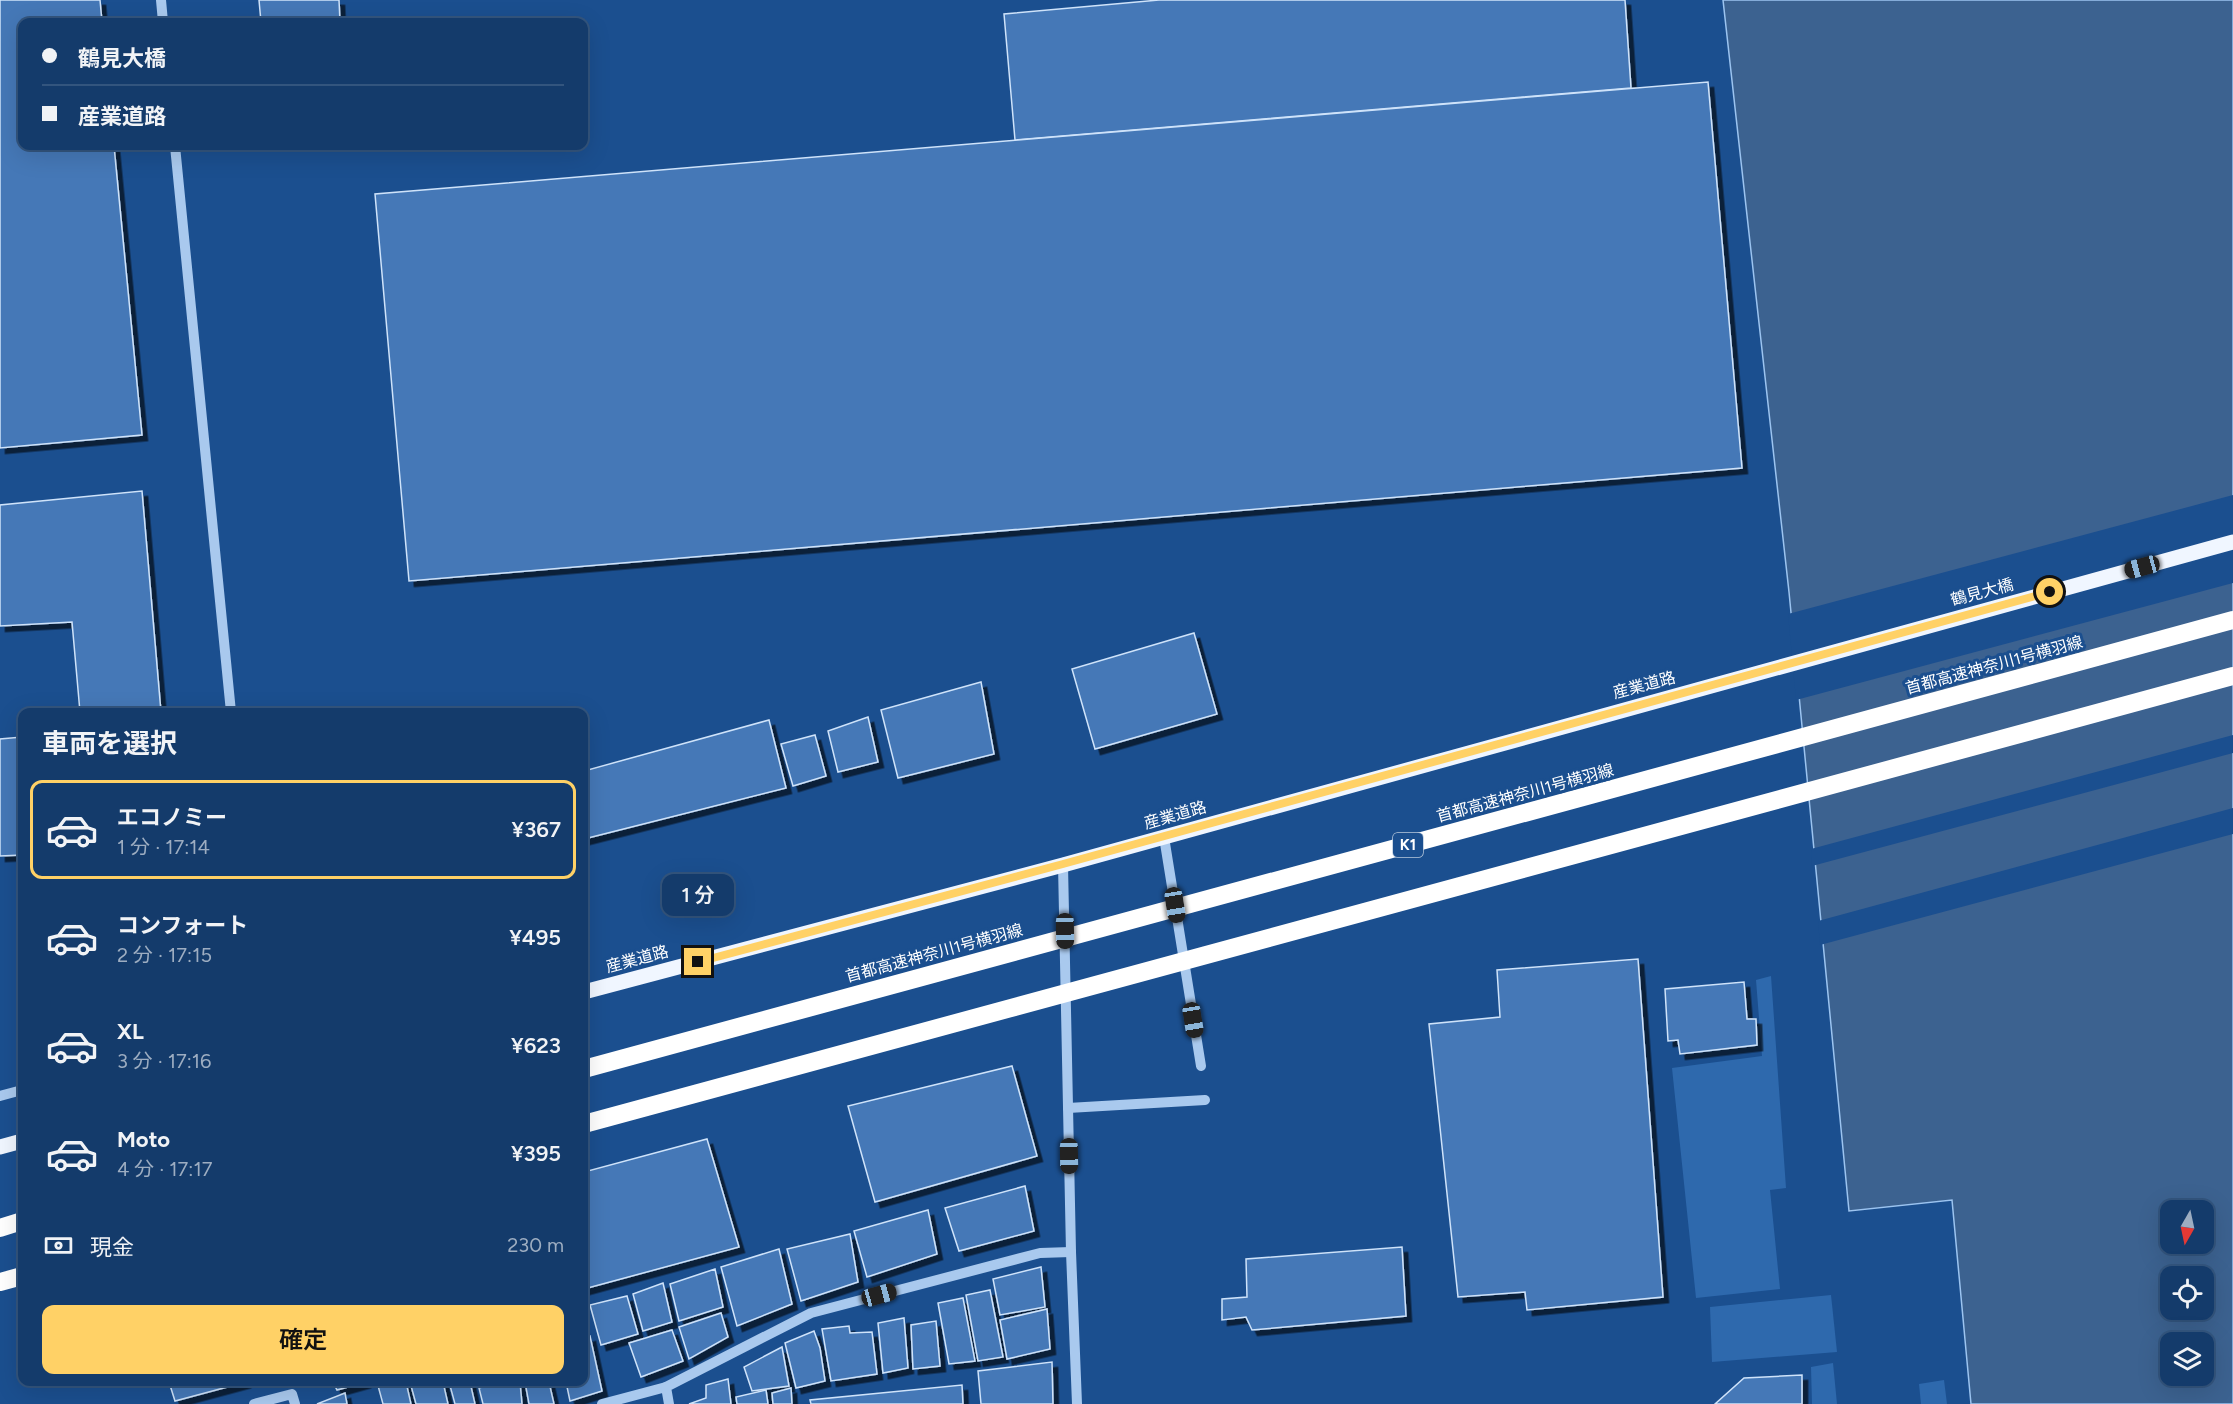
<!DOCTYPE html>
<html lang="ja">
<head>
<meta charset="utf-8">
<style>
	:root { --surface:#143b6b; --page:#1d4271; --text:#f1f3f6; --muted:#9dadc1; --line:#33557e; --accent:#ffd166 }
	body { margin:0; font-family:Figtree,"Noto Sans JP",sans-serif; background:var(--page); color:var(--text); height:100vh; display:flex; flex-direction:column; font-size:22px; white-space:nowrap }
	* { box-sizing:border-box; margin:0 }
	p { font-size:20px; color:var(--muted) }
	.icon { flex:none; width:33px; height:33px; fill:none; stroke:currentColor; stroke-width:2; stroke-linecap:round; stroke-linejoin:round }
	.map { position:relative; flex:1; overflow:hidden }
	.side { position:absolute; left:18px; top:708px; width:570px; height:678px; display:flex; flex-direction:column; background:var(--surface); border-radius:12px; box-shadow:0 6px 24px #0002,0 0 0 2px var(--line) }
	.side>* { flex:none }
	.top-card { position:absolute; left:18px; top:18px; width:570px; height:132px; border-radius:12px; box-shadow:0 6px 24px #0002,0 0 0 2px var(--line); display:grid; align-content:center; height:132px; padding:0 24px; background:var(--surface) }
	.needle { width:39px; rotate:189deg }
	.fabs { position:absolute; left:2160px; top:1200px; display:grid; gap:12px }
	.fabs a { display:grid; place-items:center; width:54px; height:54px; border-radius:12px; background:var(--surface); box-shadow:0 6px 24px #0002,0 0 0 2px var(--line); font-size:30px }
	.end { position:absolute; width:27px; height:27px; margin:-14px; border:8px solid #ffd166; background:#111; box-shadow:0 0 0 3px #111 }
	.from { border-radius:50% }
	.bubble { position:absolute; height:42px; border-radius:12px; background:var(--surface); box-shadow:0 6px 24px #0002,0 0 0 2px var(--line); font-size:20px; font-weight:600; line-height:42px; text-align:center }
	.car { position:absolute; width:18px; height:36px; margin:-18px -9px; border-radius:8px; box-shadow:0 0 4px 2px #0007; background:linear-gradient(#222 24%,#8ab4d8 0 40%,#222 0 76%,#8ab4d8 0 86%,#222 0) }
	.top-card b { display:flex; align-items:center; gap:21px; height:57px; font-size:22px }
	.top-card b+b { border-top:2px solid var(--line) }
	.top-card i { width:15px; height:15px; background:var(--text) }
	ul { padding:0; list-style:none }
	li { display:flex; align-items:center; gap:18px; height:99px; margin:0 12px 9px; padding:0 12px; border:3px solid transparent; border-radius:12px }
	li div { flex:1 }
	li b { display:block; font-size:22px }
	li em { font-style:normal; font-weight:600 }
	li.selected { border-color:var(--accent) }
	li>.icon { width:54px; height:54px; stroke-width:1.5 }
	h2 { padding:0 24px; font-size:27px; line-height:72px }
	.pay { display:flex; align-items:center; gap:15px; height:66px; padding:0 24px; font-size:22px }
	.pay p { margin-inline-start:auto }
	.primary-button { display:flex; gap:12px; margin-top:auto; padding:12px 24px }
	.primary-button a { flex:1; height:69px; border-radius:12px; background:var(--accent); color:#111; font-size:24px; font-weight:600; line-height:69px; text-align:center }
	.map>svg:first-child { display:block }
</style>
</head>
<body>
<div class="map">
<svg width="2233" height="1404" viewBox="0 0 2233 1404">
	<defs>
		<filter id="shadow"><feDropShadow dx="5.5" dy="5.5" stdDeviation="0" flood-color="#0009"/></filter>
	</defs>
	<rect width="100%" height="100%" fill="#1b4f8f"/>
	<!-- green -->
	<g fill="#2e69ad">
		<polygon points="1771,976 1786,1188 1770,1190 1780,1289 1696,1298 1672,1068 1762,1056 1756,980"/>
		<polygon points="1831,1295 1837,1352 1712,1362 1710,1307"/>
		<polygon points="1833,1363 1837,1404 1812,1404 1811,1367"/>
		<polygon points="1944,1380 1947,1404 1921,1404 1919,1384"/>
	</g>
	<!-- water -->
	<path fill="#3c6290" stroke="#9cc4f0" stroke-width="1.5" fill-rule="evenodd" d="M 1723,0 L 2233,0 L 2233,1404 L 1971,1404 L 1952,1200 L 1849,1211 L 1789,592 ZM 2170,1210 L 2204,1210 L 2204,1244 L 2170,1244 ZM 2170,1276 L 2204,1276 L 2204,1310 L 2170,1310 ZM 2170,1342 L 2204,1342 L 2204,1376 L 2170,1376 Z"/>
	<!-- pier -->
	<g fill="#1b4f8f">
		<polygon points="2233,495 2233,583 1796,700 1788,614"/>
		<polygon points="2233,735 2233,753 1812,866 1811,849"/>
		<polygon points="2233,808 2233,834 1820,945 1818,921"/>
	</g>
	<!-- building -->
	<g fill="#4478b7" stroke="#cfe3fa" stroke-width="1.5" filter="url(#shadow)">
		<polygon points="0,0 100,0 102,22 22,22 22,146 114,146 142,435 0,448"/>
		<polygon points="259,0 339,0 340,22 261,22"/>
		<polygon points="1159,0 1625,0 1631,88 1015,140 1004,14"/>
		<polygon points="1708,82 1742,468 409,581 375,194"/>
		<polygon points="142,491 161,712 80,712 72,622 0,626 0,505"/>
		<polygon points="1194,633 1217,714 1095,749 1072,669"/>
		<polygon points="981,682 994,754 898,778 881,710"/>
		<polygon points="868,717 878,762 838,772 828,731"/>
		<polygon points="769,720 786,788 584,839 584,771"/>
		<polygon points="815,735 826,776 793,786 781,744"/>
		<polygon points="22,737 22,855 0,856 0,739"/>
		<polygon points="1638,959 1663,1297 1527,1310 1525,1292 1458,1297 1429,1024 1500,1017 1497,970"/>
		<polygon points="1744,982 1747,1019 1756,1019 1757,1045 1680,1054 1678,1040 1668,1041 1665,989"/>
		<polygon points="1012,1066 1037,1156 875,1202 848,1106"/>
		<polygon points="707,1139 739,1247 584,1289 584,1172"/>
		<polygon points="1025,1186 1034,1231 959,1251 945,1208"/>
		<polygon points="928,1210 937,1254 867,1277 854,1231"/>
		<polygon points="850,1234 858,1282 801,1301 787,1249"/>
		<polygon points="1402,1247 1406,1316 1252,1330 1246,1317 1222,1320 1222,1299 1247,1297 1246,1259"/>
		<polygon points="779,1249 792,1304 737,1326 721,1267"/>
		<polygon points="1041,1267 1045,1307 1000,1315 993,1279"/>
		<polygon points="715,1269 723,1307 679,1321 670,1284"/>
		<polygon points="663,1283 672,1322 643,1331 633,1294"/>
		<polygon points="990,1290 1003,1357 978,1361 966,1295"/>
		<polygon points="627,1296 638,1334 601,1345 590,1305"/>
		<polygon points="963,1298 975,1361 949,1364 938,1303"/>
		<polygon points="1047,1309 1050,1349 1007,1359 1000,1320"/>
		<polygon points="721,1313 728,1337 689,1359 679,1327"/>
		<polygon points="904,1318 908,1368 883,1373 878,1323"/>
		<polygon points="936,1321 940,1366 913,1369 911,1325"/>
		<polygon points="849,1326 850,1333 872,1332 877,1374 831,1381 822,1329"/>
		<polygon points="672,1330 683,1361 641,1377 629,1343"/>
		<polygon points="814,1331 820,1348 825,1381 796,1388 785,1343"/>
		<polygon points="590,1336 602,1391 570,1401 566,1382 584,1382 584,1338"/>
		<polygon points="782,1347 789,1386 752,1391 744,1367"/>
		<polygon points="1052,1362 1053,1404 981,1404 978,1371"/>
		<polygon points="1802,1375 1802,1404 1715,1404 1744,1378"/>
		<polygon points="728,1379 731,1404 689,1404 706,1398 706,1385"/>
		<polygon points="169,1382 246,1382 175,1401"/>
		<polygon points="333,1382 366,1382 337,1390"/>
		<polygon points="377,1382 406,1382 411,1404 383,1404"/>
		<polygon points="410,1382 443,1382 448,1404 416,1404"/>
		<polygon points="449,1382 470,1382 475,1404 455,1404"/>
		<polygon points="499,1382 520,1382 522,1404 483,1404 479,1388"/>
		<polygon points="525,1382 549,1382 554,1404 529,1404"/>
		<polygon points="962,1385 963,1404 811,1404 810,1400"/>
		<polygon points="791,1388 792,1404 773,1404 772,1393"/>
		<polygon points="766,1390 768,1404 737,1404 736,1397"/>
		<polygon points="345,1393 347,1404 317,1404"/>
	</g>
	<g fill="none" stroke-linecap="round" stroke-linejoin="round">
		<!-- minor -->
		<g stroke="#a9c9ee" stroke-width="10">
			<polyline points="161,0 163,22"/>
			<polyline points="175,146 231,712"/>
			<polyline points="1164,837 1201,1066"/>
			<polyline points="1063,865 1071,1252 1077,1404"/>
			<polyline points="0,1096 22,1090"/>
			<polyline points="1068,1108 1205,1100"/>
			<polyline points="254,1404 292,1394 295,1404"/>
			<polyline points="602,1404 666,1387"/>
			<polyline points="669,1404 666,1387 811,1313 1040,1253 1071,1252"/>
		</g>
		<!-- major -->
		<g stroke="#f0f6ff" stroke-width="15">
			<polyline points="584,992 1063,865 2233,542"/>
			<polyline points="0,1147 22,1141"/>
		</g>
		<!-- highway -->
		<g stroke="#fff" stroke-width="18">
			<polyline points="0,1228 22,1221"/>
			<polyline points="0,1282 22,1276"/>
		</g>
		<!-- highway-bridge -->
		<g stroke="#fff" stroke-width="18">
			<polyline points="584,1069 2233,620"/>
			<polyline points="584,1124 2233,676"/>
		</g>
	</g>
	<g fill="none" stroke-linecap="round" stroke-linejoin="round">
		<!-- route -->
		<polyline stroke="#ffd166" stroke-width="8" points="698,962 1063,864 2050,592"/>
	</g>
	<g text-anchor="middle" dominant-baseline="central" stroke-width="6" stroke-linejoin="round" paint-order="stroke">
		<!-- shield labels -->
		<rect fill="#1b4f8f" stroke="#bbcadd" stroke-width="1.5" x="1393" y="833" width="30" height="24" rx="4.5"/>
		<g font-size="15" font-weight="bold" fill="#fff">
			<text x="1408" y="845">K1</text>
		</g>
		<!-- street labels -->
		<g font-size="16" fill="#fff" stroke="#1b4f8f">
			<text transform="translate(1982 592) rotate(-15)">鶴見大橋</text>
			<text transform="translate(1994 665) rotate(-15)">首都高速神奈川1号横羽線</text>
			<text transform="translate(1644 685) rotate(-15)">産業道路</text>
			<text transform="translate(1525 793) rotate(-15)">首都高速神奈川1号横羽線</text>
			<text transform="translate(1175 815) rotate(-16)">産業道路</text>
			<text transform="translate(934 953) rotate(-15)">首都高速神奈川1号横羽線</text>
			<text transform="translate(637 959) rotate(-15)">産業道路</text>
		</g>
	</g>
</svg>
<div class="fabs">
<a><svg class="needle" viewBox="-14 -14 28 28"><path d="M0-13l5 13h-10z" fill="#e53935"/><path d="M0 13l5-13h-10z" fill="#9dadc1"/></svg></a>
<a><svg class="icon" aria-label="locate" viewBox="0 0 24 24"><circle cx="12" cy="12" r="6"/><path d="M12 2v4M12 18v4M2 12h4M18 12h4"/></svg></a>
<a><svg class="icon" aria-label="layers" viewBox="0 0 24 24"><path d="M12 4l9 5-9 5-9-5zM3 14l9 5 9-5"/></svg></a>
</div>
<i class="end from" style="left:2050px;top:592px"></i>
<i class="end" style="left:698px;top:962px"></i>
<div class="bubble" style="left:662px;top:874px;width:72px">1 分</div>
<i class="car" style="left:2142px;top:567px;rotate:255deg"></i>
<i class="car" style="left:1175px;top:905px;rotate:171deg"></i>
<i class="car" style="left:1065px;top:931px;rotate:179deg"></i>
<i class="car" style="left:1193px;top:1020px;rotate:171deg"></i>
<i class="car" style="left:1069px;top:1156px;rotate:179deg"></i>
<i class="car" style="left:879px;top:1295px;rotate:75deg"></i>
<div class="top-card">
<b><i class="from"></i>鶴見大橋</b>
<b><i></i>産業道路</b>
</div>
<section class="side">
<h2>車両を選択</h2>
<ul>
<li class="selected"><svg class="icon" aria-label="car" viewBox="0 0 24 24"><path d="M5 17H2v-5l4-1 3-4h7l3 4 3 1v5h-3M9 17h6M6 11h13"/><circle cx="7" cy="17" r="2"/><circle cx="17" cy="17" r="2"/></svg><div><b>エコノミー</b><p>1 分 · 17:14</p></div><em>¥367</em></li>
<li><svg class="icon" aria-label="car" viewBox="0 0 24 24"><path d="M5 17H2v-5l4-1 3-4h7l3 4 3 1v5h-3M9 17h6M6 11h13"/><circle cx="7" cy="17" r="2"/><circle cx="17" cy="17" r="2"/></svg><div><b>コンフォート</b><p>2 分 · 17:15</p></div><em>¥495</em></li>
<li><svg class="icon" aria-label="car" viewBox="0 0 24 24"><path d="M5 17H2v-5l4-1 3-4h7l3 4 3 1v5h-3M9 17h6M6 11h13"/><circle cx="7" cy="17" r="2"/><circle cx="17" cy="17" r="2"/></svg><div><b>XL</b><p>3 分 · 17:16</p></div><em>¥623</em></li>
<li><svg class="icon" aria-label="car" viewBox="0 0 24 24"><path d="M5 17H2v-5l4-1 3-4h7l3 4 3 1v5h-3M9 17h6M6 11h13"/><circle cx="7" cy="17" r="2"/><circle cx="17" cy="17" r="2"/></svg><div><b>Moto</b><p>4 分 · 17:17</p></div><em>¥395</em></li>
</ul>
<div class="pay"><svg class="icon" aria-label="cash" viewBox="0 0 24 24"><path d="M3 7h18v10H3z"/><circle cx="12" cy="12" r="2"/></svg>現金<p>230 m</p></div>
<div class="primary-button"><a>確定</a></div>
</section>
</div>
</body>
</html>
